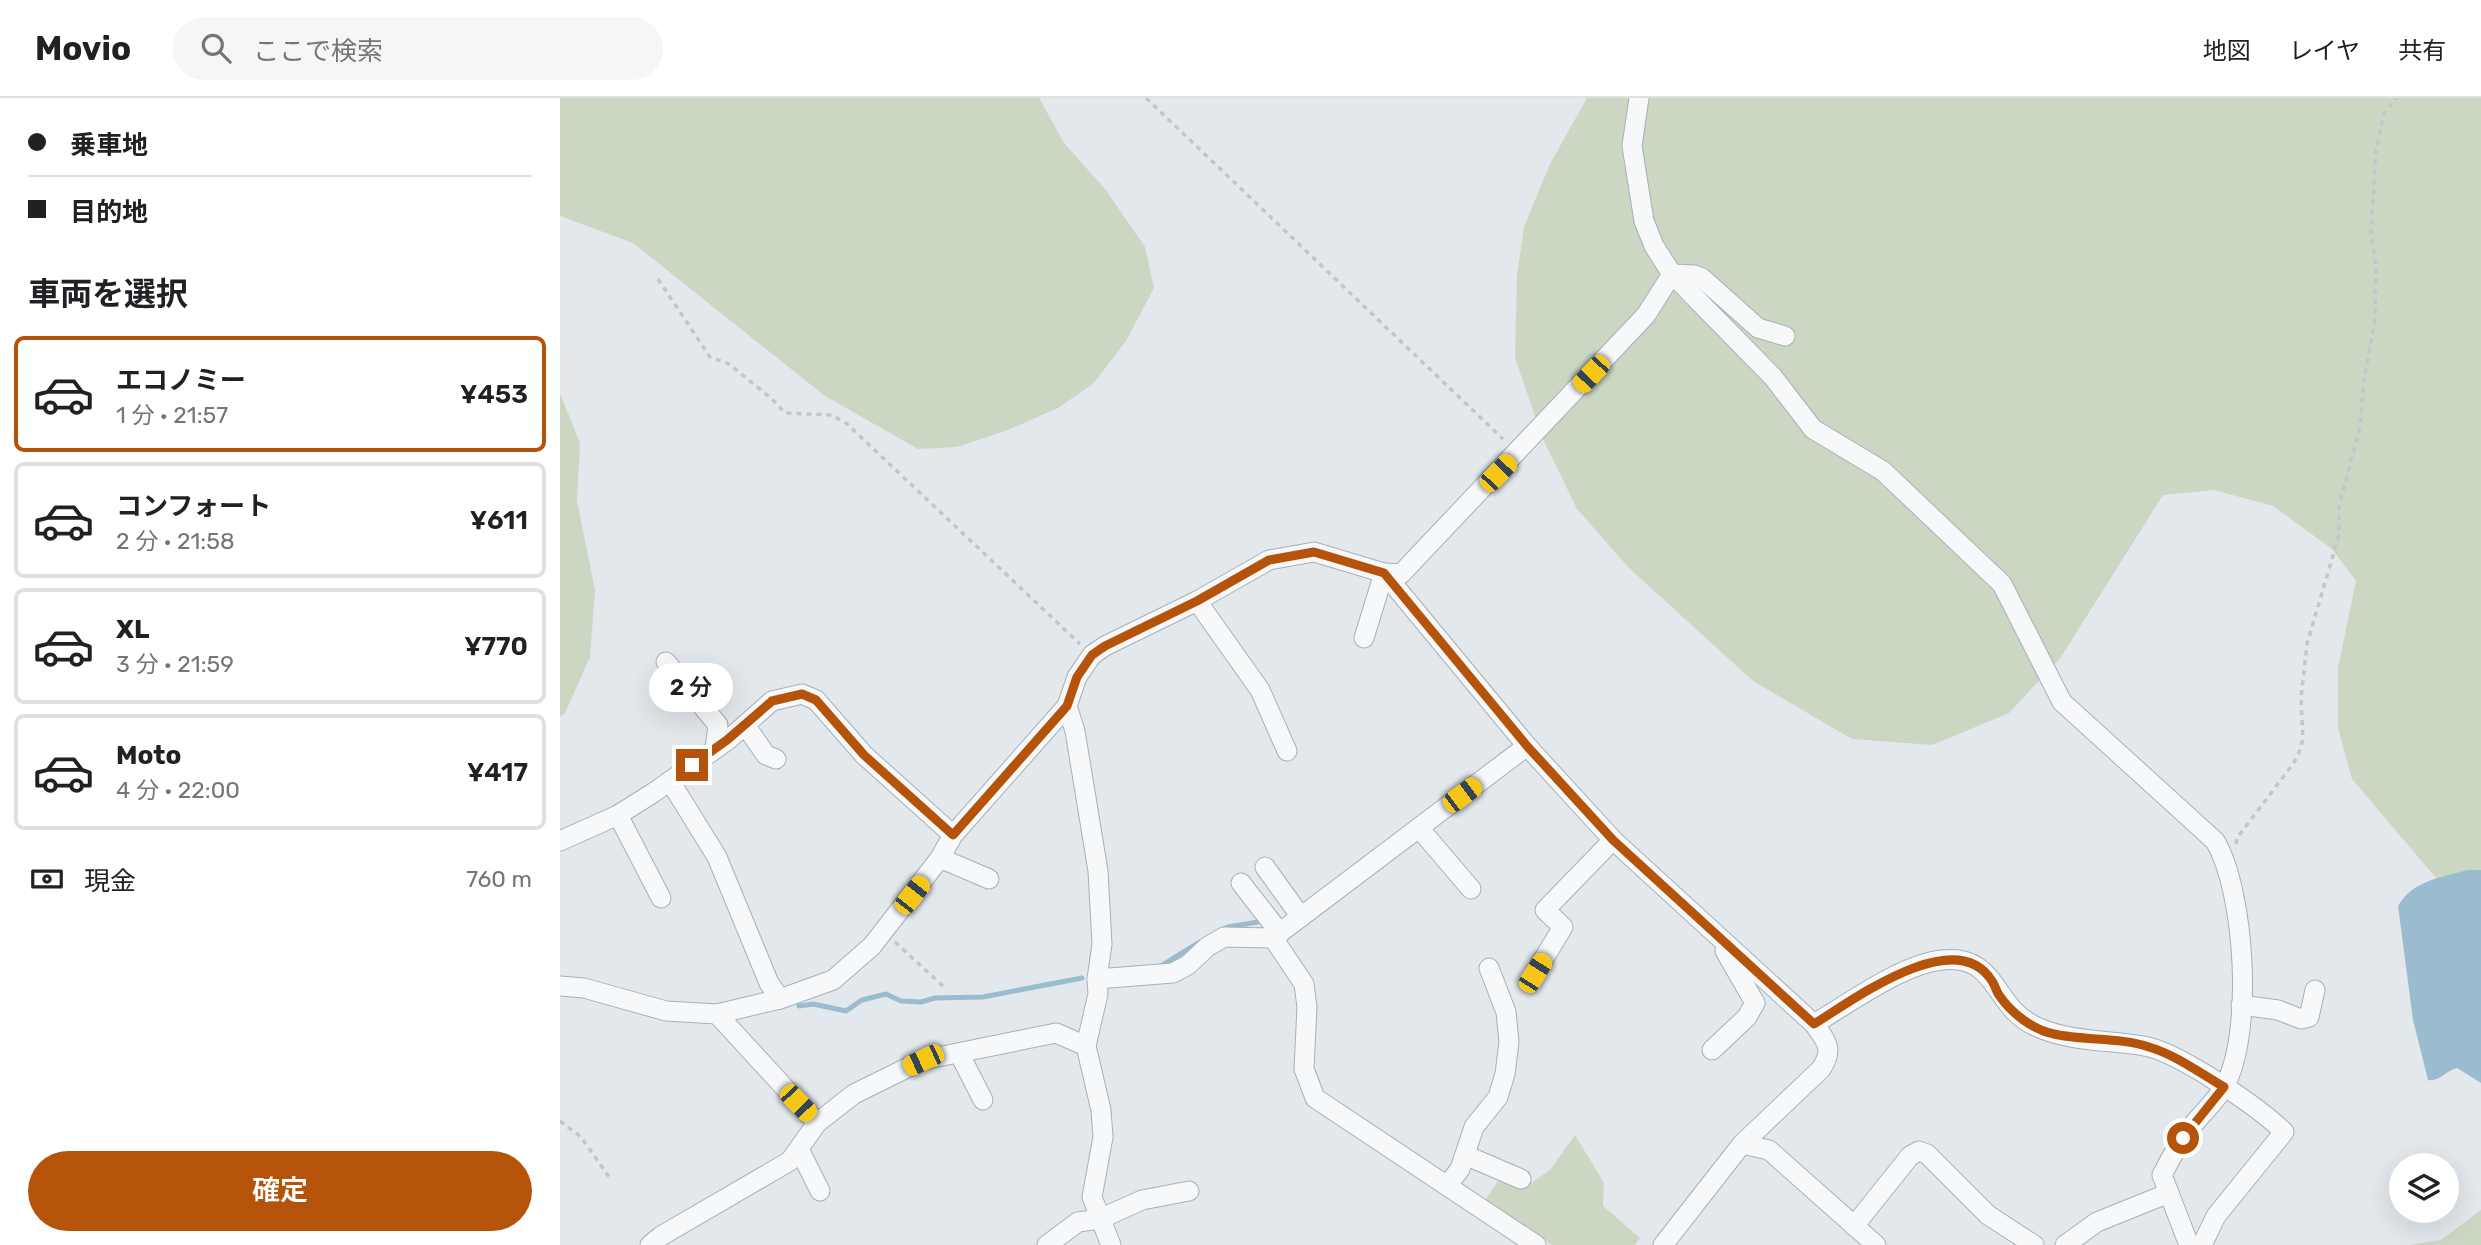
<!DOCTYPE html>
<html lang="ja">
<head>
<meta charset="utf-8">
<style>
	:root { --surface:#fff; --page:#f6f6f6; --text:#202124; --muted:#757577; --line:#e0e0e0; --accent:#b45309 }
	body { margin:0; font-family:Rubik,"Noto Sans JP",sans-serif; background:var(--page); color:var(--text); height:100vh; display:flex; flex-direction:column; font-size:26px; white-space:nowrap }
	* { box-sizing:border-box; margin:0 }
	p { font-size:23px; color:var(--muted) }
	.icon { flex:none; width:38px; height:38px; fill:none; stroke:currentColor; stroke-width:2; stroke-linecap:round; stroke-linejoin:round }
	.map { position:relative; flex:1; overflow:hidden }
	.sheet { display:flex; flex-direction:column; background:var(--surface); width:560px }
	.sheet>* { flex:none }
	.hud { display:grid; align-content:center; height:154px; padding:0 28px; background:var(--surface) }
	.controls { position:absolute; left:1829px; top:1055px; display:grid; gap:14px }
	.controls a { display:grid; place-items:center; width:70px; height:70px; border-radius:50%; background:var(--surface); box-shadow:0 7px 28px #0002; font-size:35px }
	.end { position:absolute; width:32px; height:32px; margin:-16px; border:9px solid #b45309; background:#fff; box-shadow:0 0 0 4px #fff }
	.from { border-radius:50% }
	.bubble { position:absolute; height:49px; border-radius:24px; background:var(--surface); box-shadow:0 7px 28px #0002; font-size:23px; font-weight:600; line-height:49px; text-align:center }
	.car { position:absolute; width:21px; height:42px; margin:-21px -10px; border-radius:9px; box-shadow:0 0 5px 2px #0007; background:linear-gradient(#f5c518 24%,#345 0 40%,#f5c518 0 76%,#345 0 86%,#f5c518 0) }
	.hud b { display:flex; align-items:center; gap:24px; height:66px; font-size:26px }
	.hud b+b { border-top:2px solid var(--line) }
	.hud i { width:18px; height:18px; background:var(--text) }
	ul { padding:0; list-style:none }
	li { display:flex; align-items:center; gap:21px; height:116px; margin:0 14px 10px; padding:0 14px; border:4px solid var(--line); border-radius:10px }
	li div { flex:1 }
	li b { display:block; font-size:26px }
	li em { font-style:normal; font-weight:600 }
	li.on { border-color:var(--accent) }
	li>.icon { width:63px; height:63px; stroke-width:1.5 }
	h2 { padding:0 28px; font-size:32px; line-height:84px }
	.pay { display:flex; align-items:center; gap:18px; height:77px; padding:0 28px; font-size:26px }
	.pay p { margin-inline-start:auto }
	.button { display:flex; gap:14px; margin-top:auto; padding:14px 28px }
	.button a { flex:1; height:80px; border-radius:42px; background:var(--accent); color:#fff; font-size:28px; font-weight:600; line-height:80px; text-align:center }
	header { display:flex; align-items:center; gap:42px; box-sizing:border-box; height:98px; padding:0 35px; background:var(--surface); border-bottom:2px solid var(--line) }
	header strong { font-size:33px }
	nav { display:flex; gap:38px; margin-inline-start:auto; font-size:24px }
	.search { width:490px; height:63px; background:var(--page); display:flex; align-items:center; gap:18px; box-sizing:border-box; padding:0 24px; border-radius:38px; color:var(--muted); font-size:26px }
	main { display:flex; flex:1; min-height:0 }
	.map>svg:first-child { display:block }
</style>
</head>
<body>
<header>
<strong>Movio</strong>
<div class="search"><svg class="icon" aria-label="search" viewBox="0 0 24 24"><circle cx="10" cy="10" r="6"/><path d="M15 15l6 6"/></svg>ここで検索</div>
<nav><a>地図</a><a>レイヤ</a><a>共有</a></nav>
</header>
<main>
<section class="sheet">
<div class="hud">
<b><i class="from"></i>乗車地</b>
<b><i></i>目的地</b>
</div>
<h2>車両を選択</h2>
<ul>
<li class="on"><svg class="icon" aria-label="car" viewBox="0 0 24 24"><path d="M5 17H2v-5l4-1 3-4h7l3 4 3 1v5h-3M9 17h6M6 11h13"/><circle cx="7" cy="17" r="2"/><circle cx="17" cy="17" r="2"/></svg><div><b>エコノミー</b><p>1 分 · 21:57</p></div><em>¥453</em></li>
<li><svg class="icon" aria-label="car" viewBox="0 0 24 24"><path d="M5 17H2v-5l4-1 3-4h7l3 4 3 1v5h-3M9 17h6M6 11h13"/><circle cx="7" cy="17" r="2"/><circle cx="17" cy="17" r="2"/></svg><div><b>コンフォート</b><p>2 分 · 21:58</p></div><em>¥611</em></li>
<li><svg class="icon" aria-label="car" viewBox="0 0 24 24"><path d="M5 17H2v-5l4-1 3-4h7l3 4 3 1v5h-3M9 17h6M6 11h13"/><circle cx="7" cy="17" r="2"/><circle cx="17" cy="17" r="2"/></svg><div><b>XL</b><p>3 分 · 21:59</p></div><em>¥770</em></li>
<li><svg class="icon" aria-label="car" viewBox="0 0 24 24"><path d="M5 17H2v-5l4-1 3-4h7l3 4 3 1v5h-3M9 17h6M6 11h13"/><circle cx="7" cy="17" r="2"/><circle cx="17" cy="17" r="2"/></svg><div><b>Moto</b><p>4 分 · 22:00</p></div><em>¥417</em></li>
</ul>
<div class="pay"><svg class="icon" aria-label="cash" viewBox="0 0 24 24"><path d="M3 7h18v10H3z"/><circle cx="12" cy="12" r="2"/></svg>現金<p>760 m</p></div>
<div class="button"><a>確定</a></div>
</section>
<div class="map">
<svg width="1921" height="1147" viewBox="0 0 1921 1147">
	<rect width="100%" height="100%" fill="#e3e8ec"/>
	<!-- green -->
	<g fill="#cbd7c3">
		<polygon points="0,0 479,0 504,45 545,91 585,149 594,190 566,243 533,286 498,310 448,332 397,349 358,351 265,298 73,145 0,118"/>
		<polygon points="1027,0 1921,0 1921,838 1887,793 1792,681 1778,630 1778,570 1796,483 1772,451 1713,408 1654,392 1603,397 1501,559 1449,615 1372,647 1292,641 1193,583 1069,470 1017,411 983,341 955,260 957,177 964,129 990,66"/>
		<polygon points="0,295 20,345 17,403 35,492 30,559 5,615 0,619"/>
		<polygon points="1015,1037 1044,1085 1043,1108 1080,1140 1075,1147 992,1147 925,1102 941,1079 964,1090 990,1072"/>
		<polygon points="1921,1112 1921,1147 1849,1147 1881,1142"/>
	</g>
	<!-- water -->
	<path fill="#9bbccf" d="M 1907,772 L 1921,772 L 1921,985 L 1897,970 C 1886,973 1879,984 1868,982 L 1853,922 L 1838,808 C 1853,782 1881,780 1907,772 Z"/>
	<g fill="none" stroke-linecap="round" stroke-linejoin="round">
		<!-- stream -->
		<g stroke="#9bbccf" stroke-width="5">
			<polyline points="661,832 668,829 698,824"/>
			<polyline points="601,868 640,844"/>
			<polyline points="239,908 253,906 286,913 302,902 326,896 341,903 361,904 375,900 423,899 522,880"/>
		</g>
		<defs>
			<g id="minor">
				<path d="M 1112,176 L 1213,279 L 1253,331 L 1323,373 L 1442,486 L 1502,604 L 1655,743 C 1685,793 1694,937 1664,989 C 1656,1003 1643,1014 1633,1027 C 1621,1042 1611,1059 1602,1077 L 1629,1147"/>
				<polyline points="1112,176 1134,177 1142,180 1198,230 1225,238"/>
				<path d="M 824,475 L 967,648 L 1053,742 L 1254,926 C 1267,944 1274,951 1261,971 L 1182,1046 L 1103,1147"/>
				<polyline points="637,503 700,592 727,653"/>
				<polyline points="804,540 824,475"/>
				<polyline points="106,564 158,627 155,651"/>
				<polyline points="507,608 515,633 538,773 542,846 537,881 538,896 526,948"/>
				<polyline points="185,627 206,657 216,661"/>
				<polyline points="967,648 713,840 744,886 747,909 744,971 755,1000 976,1147"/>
				<polyline points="110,683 157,759 209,885 220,901"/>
				<polyline points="58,717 101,800"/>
				<polyline points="859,730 911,791"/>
				<polyline points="0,743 58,717 93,695 168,642 212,603 242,596 256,602 304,657 393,737"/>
				<polyline points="380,760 429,781"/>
				<polyline points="705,769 741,819"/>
				<polyline points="681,785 720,835"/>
				<polyline points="975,875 1003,829 985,812 1053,742"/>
				<polyline points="537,881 613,875 628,867 647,849 664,839 713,840"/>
				<polyline points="0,888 24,890 106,913 157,916 220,901 273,882 312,848 380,760 393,737 507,608 517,579 532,557 545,548 637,503 709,462 754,454 824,475 841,476 1086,217 1112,176 1094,148 1084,123 1072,48 1079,0"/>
				<polyline points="1681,907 1718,912 1741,921 1749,919 1755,892"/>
				<path d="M 1254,926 C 1288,906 1342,866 1382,862 C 1438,856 1432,908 1475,928 C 1508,944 1549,942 1584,948 C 1617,953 1700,1010 1724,1034 L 1656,1118 L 1642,1147"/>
				<polyline points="1152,952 1187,919 1195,905 1165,853"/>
				<polyline points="399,955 423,1002"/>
				<polyline points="257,1025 294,996 363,962 496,935 526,948 541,1012 543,1039 532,1099 551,1147"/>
				<polyline points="1182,1046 1209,1052 1316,1147"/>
				<polyline points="239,1051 260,1093"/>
				<polyline points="905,1057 961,1081"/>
				<polyline points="887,1088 900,1071 914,1029 938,999 945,976 949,944 946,914 929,870"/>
				<polyline points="1294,1128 1350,1058 1359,1053 1367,1056 1428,1117 1474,1147"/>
				<polyline points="90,1147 101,1138 230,1063 257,1025 157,916"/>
				<polyline points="487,1147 518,1124 540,1121 582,1102 629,1093"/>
				<polyline points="1505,1147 1537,1124 1609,1095"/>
			</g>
		</defs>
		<!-- minor casing -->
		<use href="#minor" stroke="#a7b0b7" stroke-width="21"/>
		<!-- path -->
		<g stroke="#c1c6cb" stroke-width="3.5" stroke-dasharray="5 5" stroke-linecap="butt">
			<polyline points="586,0 943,341"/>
			<polyline points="98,181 150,259 169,266 212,301 225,315 272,317 286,325 520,546"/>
			<polyline points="1676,746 1677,740 1730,670 1738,658 1743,641 1741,600 1747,546 1779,437 1779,408 1799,334 1805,276 1815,222 1816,167 1811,135 1816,53 1824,15 1837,0"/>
			<polyline points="335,844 385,890"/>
			<polyline points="0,1023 21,1039 49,1079"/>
		</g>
		<!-- minor -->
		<use href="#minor" stroke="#f6f8fa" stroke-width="19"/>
	</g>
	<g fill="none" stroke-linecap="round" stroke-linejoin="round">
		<!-- route -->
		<path stroke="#b45309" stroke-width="9" d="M 132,667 L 167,642 L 212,603 L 242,596 L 256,602 L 304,657 L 393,737 L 507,608 L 517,579 L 532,557 L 545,548 L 637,503 L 709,462 L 754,454 L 824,475 L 967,648 L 1053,742 L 1254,926 C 1293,902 1396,825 1432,883 C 1435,887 1436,893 1439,897 C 1451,915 1473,932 1494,936 C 1524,943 1560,939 1589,949 C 1616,957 1640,975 1664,989 L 1623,1040"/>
	</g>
</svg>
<div class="controls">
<a><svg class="icon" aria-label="layers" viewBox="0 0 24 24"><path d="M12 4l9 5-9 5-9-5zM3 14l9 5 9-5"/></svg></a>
</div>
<i class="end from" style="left:1623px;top:1040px"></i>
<i class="end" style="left:132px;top:667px"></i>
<div class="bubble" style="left:89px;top:565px;width:84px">2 分</div>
<i class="car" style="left:1031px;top:276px;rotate:223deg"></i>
<i class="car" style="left:938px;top:375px;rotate:44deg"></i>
<i class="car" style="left:902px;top:697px;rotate:53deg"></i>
<i class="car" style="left:352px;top:797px;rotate:38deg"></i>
<i class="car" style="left:975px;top:875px;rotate:32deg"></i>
<i class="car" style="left:363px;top:962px;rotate:245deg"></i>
<i class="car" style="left:238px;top:1005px;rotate:136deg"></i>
</div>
</main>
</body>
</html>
